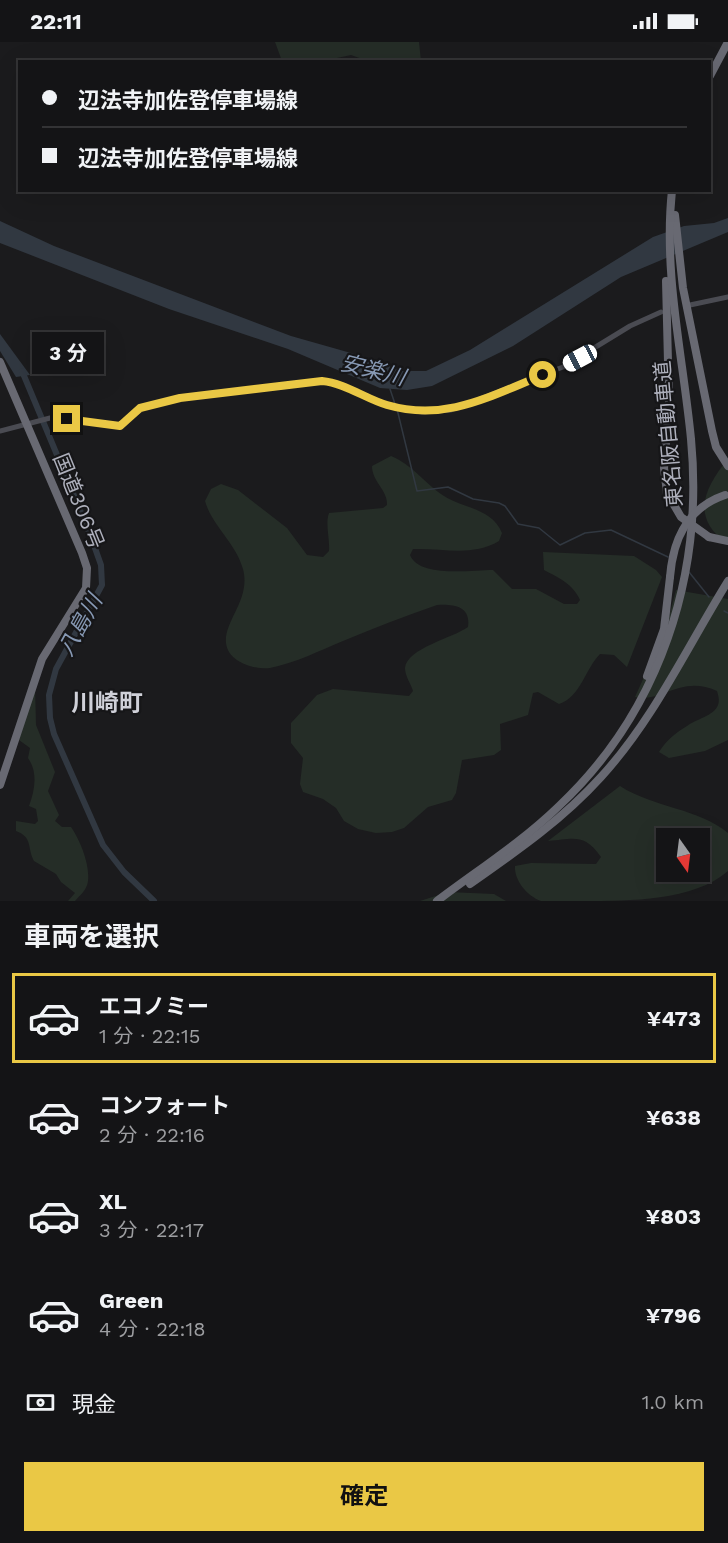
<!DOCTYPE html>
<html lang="ja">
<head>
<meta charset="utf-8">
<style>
	:root { --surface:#141416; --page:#212123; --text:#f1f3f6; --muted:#9d9ea1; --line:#333335; --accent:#eac845 }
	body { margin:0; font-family:"Work Sans","Noto Sans JP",sans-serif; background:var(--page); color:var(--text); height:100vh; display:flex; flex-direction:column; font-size:22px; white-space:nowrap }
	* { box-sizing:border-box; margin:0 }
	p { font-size:20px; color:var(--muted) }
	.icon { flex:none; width:33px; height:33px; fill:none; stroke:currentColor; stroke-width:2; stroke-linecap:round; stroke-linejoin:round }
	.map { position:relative; height:859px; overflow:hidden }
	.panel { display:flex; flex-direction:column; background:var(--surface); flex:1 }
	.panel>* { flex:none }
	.hud { position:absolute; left:18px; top:18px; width:693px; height:132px; border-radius:0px; box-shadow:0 6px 24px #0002,0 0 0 2px var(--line); display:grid; align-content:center; height:132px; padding:0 24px; background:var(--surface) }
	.needle { width:39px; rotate:166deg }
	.controls { position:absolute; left:656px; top:786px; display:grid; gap:12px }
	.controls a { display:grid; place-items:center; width:54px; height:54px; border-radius:0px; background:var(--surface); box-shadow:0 6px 24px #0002,0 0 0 2px var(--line); font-size:30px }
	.end { position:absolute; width:27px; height:27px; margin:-14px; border:8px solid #eac845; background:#111; box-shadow:0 0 0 3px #111 }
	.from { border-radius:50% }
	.bubble { position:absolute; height:42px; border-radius:0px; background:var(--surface); box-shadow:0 6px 24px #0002,0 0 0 2px var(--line); font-size:20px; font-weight:700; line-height:42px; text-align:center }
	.car { position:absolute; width:18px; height:36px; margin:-18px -9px; border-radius:8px; box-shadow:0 0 4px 2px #0007; background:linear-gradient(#fff 24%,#345 0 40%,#fff 0 76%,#345 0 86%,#fff 0) }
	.hud b { display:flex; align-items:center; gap:21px; height:57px; font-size:22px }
	.hud b+b { border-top:2px solid var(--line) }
	.hud i { width:15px; height:15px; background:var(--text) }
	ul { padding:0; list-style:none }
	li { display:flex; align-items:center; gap:18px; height:90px; margin:0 12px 9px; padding:0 12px; border:3px solid transparent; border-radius:0px }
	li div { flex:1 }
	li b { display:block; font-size:22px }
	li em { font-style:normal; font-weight:700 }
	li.current { border-color:var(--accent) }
	li>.icon { width:54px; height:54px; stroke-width:1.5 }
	h2 { padding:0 24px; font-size:27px; line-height:72px }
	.pay { display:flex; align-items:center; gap:15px; height:66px; padding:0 24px; font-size:22px }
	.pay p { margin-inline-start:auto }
	.cta { display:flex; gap:12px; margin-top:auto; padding:12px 24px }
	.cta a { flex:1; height:69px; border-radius:0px; background:var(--accent); color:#111; font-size:24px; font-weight:700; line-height:69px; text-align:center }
	.status { display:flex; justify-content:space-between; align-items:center; height:42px; padding:0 30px; background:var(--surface); direction:ltr }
	.status svg { height:16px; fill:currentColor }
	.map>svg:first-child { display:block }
</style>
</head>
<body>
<div class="status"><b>22:11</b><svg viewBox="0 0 49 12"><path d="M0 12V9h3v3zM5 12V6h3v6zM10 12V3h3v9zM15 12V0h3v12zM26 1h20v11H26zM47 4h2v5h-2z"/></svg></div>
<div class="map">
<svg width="728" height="859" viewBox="0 0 728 859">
	<rect width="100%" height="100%" fill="#1b1b1d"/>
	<!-- green -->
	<g fill="#252d27" fill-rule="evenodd">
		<polygon points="275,0 419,0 421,19 368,19 351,13 323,19 282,19"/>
		<path d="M 391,414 C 413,423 424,441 444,454 C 464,467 492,466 502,491 L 499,499 C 472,515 444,506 413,507 L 410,513 C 419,536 471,528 493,528 L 512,547 L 536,547 L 564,562 L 577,562 L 580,558 C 573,542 559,536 544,528 L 543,510 L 634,514 L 656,528 L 662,535 L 627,625 L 614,613 L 600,612 C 585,627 581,655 559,662 L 538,650 L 533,651 L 528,673 L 500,682 L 501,708 L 494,713 L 462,718 L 456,751 L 452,758 L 428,765 L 404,786 L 392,790 L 376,791 L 358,787 L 344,779 L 336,766 L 323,757 L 303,750 L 300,742 L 303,716 L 291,701 L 291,681 L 317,653 L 333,647 L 409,654 L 413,649 C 411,642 405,634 405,626 C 407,606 453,596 468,585 C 471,564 454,562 437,563 C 405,574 374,586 343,599 C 319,609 295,621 270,626 C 254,628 228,620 226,601 C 224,578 251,558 243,527 C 236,501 212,484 205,459 L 211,447 L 221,442 L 238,448 L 287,486 L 307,513 L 323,515 L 329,509 C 330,497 325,482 329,471 L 383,466 L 387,463 C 388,448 372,440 372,424 Z"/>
		<path d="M 728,417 L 728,502 C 690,476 704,446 728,417 Z"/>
		<path d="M 676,548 L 728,557 L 728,698 L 705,709 L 669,716 L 659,710 C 666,699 675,691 687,684 C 696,677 714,674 718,663 C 720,658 718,653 717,649 C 681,632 659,662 635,655 L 666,586 Z"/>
		<path d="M 35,644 L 36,683 L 55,730 L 48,749 L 59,773 L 55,779 L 62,785 L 71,785 C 80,798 90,822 88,839 C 87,848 80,853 75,859 L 68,859 L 75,851 L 61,840 L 56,832 L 34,819 C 27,806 33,795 16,789 L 16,779 L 35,782 L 38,779 L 36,767 L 29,764 C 35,748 38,730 28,716 L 30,706 L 19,698 Z"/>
		<path d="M 620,744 C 654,766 698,766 728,791 L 728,829 C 694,859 629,859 583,859 C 571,859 552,859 541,859 C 527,854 514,838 515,824 L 531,821 L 596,822 L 601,815 C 584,791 574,797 548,799 ZM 666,796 L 699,796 L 699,830 L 666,830 Z"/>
		<polygon points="448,850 494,852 506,859 420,859"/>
	</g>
	<!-- water -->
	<g fill="#313841">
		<polygon points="728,176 728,190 621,235 513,304 432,344 407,348 380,346 288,307 169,267 0,201 0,179 54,204 291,294 365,315 402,329 426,329 470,308 653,195 684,184 714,181"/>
		<polygon points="0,292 30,333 16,335 0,309"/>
	</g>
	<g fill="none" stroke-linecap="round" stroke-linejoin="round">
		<!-- stream -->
		<g stroke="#313841" stroke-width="1.5">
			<polyline points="390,347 395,362"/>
			<polyline points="397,367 417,449 448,445 473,457 499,461 505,464 518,482 539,486 560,503 585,491 611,488 668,515"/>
			<polyline points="689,530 709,555"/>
			<polyline points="724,569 728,571"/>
		</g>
		<!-- river -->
		<polyline stroke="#313841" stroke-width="6" points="22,329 90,492 101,523 102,543 56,627 49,653 50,676 54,692 103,803 124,830 154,859"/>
		<!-- secondary -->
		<g stroke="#4a4b52" stroke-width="5">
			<polyline points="690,263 728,255"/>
			<polyline points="0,389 50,376 120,384 144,365 181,356 322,339 334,341 393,365 422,370 451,368 563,325 630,284 661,270"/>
		</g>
		<!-- highway -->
		<g stroke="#686972" stroke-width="8">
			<polyline points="710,34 728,0"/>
			<polyline points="675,173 683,246 712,389 716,405 728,424"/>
			<polyline points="666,239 669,361 664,426 667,451"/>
			<polyline points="0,320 82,511 87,526 86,546 42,617 0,743"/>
			<polyline points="709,495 728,499"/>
			<polyline points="647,634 664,587 670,535"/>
			<path d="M 470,842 C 517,809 562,778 601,735 C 654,677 687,605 728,539"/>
			<path d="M 437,859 C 478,828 522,800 559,764 C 660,669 704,534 691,397 C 683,314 663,232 672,148"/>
		</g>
		<!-- highway-bridge -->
		<g stroke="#686972" stroke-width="8">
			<polyline points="667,451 681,475 709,495"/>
			<path d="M 670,535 C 673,497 687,466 725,453"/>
		</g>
	</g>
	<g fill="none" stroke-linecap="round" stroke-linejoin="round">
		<!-- route -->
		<path stroke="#eac845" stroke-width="8" d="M 67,377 L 120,384 L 140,366 L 180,356 L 322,339 C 345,341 366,357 387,363 C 446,380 490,354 543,333"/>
	</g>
	<g text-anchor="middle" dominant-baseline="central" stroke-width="4.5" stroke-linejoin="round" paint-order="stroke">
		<!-- street labels -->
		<g font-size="21" fill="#aeb0bc" stroke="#161618">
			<text transform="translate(668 392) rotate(-95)">東名阪自動車道</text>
			<text transform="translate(79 459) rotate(68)">国道306号</text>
		</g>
		<!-- water labels -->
		<g font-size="22" font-style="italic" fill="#8799b4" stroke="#161618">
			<text transform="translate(373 328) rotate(14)">安楽川</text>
			<text transform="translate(80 583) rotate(-61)">八島川</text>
		</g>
		<!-- quarter labels -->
		<g font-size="24" font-weight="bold" fill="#cfd0d8" stroke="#161618">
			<text x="107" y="661">川崎町</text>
		</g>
	</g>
</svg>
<div class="controls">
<a><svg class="needle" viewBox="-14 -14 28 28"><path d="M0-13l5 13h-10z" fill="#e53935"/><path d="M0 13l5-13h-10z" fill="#9d9ea1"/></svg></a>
</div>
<i class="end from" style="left:543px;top:333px"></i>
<i class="end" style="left:67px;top:377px"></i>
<div class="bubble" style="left:32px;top:290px;width:72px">3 分</div>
<i class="car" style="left:580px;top:316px;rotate:242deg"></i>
<div class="hud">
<b><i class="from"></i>辺法寺加佐登停車場線</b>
<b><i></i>辺法寺加佐登停車場線</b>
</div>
</div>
<section class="panel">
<h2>車両を選択</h2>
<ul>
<li class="current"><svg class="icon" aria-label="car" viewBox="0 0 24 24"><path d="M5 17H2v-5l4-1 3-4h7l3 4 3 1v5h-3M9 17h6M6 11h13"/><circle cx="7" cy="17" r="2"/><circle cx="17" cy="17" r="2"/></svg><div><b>エコノミー</b><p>1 分 · 22:15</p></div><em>¥473</em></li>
<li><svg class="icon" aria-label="car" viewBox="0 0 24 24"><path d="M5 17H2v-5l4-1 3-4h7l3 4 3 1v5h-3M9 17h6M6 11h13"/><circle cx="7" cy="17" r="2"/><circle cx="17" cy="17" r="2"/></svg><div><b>コンフォート</b><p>2 分 · 22:16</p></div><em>¥638</em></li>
<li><svg class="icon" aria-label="car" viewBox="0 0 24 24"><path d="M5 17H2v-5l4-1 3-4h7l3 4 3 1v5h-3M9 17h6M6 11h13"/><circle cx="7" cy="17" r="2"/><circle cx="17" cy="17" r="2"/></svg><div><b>XL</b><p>3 分 · 22:17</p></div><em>¥803</em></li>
<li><svg class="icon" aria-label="car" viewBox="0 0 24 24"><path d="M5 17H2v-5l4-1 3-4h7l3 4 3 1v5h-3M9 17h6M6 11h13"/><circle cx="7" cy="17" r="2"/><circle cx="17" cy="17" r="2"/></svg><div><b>Green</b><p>4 分 · 22:18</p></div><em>¥796</em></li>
</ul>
<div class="pay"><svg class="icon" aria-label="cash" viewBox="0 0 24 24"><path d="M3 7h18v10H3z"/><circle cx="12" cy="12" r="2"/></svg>現金<p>1.0 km</p></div>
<div class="cta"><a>確定</a></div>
</section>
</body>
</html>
